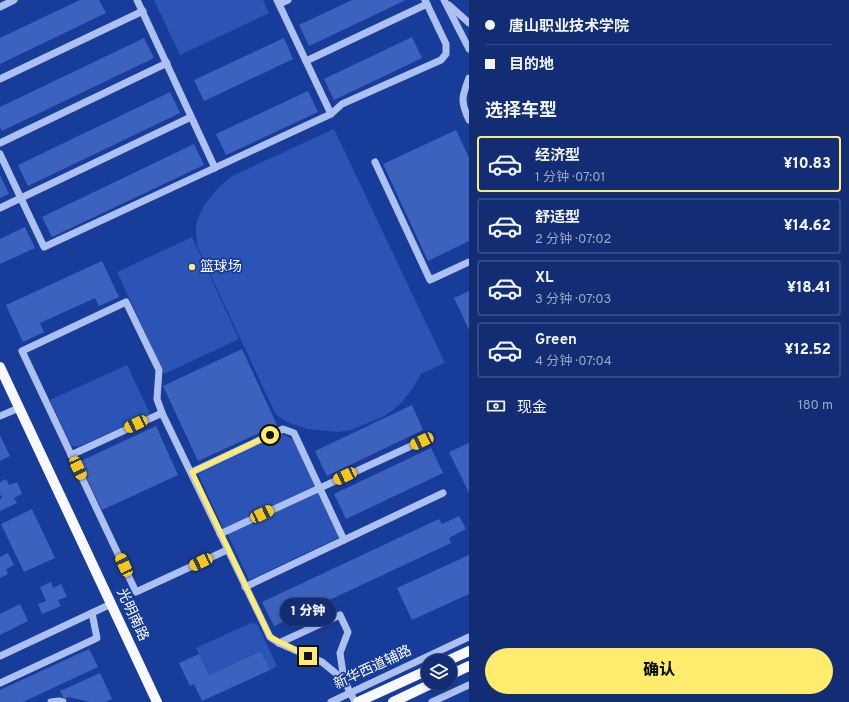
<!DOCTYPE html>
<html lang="zh">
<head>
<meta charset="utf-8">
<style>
	:root { --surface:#122d73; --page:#1f397b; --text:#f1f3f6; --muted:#9ca8c4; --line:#314985; --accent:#ffec6d }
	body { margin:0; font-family:Overpass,"Noto Sans SC",sans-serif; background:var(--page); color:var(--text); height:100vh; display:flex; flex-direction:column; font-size:15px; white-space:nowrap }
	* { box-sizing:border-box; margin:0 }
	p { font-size:13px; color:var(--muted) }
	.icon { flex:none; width:22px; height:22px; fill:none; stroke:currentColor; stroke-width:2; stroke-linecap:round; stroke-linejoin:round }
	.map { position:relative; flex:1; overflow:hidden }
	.details { display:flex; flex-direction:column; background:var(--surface); width:380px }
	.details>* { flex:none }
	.top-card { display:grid; align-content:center; height:88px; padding:0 16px; background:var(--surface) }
	.buttons { position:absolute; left:421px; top:654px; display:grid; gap:8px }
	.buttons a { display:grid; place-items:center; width:36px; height:36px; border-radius:50%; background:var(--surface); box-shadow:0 2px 6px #0003,0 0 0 1px var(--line); font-size:20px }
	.end { position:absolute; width:18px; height:18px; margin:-9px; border:5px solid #ffec6d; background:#111; box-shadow:0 0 0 2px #111 }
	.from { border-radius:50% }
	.bubble { position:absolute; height:28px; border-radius:14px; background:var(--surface); box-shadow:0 2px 6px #0003,0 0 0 1px var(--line); font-size:13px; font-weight:800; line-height:28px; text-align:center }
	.car { position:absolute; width:12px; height:24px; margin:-12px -6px; border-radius:5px; box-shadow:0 0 3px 1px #0007; background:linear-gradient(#f5c518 24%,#345 0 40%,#f5c518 0 76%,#345 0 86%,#f5c518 0) }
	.top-card b { display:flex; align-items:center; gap:14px; height:38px; font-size:15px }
	.top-card b+b { border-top:1px solid var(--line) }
	.top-card i { width:10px; height:10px; background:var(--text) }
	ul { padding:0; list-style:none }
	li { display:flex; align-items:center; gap:12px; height:56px; margin:0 8px 6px; padding:0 8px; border:2px solid var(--line); border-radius:4px }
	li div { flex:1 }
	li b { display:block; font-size:15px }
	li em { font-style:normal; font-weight:800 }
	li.selected { border-color:var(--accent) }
	li>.icon { width:36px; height:36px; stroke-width:1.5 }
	h2 { padding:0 16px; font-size:18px; line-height:48px }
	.pay { display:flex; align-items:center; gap:10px; height:44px; padding:0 16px; font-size:15px }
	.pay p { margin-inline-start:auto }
	.button { display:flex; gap:8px; margin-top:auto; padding:8px 16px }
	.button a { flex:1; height:46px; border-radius:24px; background:var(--accent); color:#111; font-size:16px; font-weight:800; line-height:46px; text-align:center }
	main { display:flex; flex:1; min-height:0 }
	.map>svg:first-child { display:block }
</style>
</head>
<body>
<main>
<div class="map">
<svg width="469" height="702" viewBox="0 0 469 702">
	<rect width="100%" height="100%" fill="#183c99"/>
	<!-- green -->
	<g fill="#2c54b6">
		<polygon points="154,0 263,0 269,13 180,55"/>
		<path d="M 334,129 L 445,363 L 421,374 L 413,388 L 402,402 L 393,410 L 384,416 L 351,430 L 338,432 L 308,429 L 289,423 L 276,415 L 198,248 C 197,242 196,235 196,229 C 196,210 218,187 232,176 Z"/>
		<polygon points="192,237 239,339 164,374 117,272"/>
		<polygon points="127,365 150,414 78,447 71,445 50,400"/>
		<polygon points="282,434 294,440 315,485 313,488 224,530 198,474"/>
		<polygon points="315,492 319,493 340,537 249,580 227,533"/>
		<polygon points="251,623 257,624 277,666 270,670 261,651 209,675 196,648"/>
	</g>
	<!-- building -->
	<g fill="#3d62be">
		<polygon points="80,0 99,0 106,13 0,64 0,38"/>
		<polygon points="352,0 406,0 309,46 299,25"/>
		<polygon points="412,37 422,58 334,100 324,79"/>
		<polygon points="144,38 154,58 2,131 0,127 0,107"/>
		<polygon points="284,38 293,59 204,101 194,80"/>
		<polygon points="308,91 318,112 226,155 216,134"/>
		<polygon points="170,92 180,113 28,186 18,165"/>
		<polygon points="456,130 469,158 469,241 428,261 383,164"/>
		<polygon points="194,144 204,165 52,237 42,217"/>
		<polygon points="0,175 9,194 0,198"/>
		<polygon points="25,227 35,248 0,264 0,239"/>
		<polygon points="102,261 119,297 99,306 95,298 40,323 44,332 23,342 6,305"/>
		<polygon points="469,291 469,330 454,298"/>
		<polygon points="242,349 277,425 198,461 163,386"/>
		<polygon points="412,405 423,430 327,476 315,451"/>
		<polygon points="156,426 178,475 102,510 79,462"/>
		<polygon points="0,435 10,456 0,461"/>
		<polygon points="469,443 469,493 449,452"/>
		<polygon points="431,448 443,473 346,519 334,494"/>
		<polygon points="6,479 9,485 17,482 22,494 14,498 17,503 0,511 0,499 2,498 0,494 0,482"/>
		<polygon points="32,509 55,558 24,572 1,524"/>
		<polygon points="459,516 466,529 449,538 451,543 274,626 262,602 439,519 442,524"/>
		<polygon points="8,553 14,565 6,569 8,574 0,578 0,557"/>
		<polygon points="469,555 469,594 412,620 397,588"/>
		<polygon points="51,582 53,588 61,584 67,597 58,600 61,606 42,614 38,604 46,601 40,587"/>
		<polygon points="20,604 28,621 0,635 0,614"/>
		<polygon points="89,649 98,667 23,702 0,702 0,690"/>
		<polygon points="261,651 270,670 202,701 194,684 190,686 179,663 199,654 209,675"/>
		<polygon points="100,673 112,699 105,702 90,702 69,697 64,699 60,691"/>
	</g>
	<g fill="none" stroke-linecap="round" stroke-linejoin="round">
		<!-- minor -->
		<g stroke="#adc1f1" stroke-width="7">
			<polyline points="137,0 215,168"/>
			<polyline points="444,0 469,49"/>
			<polyline points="279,4 288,0"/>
			<polyline points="449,5 469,23"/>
			<polyline points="0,7 14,0"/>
			<polyline points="306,61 427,4"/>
			<path d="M 469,78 C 462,96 460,101 469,120"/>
			<polyline points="0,79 143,11"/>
			<polyline points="331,114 342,104 441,60 446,54 446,44 425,0"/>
			<polyline points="0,143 167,63"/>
			<polyline points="0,154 44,247 331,114 277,0"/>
			<polyline points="375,162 430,280 469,262"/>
			<polyline points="0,208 191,117"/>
			<polyline points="0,416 19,408"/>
			<polyline points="71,455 162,413"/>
			<polyline points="192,472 283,429 294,433 344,540 245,587"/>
			<polyline points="220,534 422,441"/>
			<polyline points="344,540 443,493"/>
			<polyline points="227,550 136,592 22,351 126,302 159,370 157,399 162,413 270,637 279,643 322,662 344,680 355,702"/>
			<polyline points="279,643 340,615 348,632 340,653 344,680"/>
			<polyline points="0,656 111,604"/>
			<polyline points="0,683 97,638 92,613"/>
			<polyline points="51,702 59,701 63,702"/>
			<polyline points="331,702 469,637"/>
			<polyline points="432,702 469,685"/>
		</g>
		<!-- major -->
		<g stroke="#f7f9ff" stroke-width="10">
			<polyline points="0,367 157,702"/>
			<polyline points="447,661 469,651"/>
			<polyline points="450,675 469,666"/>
			<polyline points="358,702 428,670"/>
			<polyline points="393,702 433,683"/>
		</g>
	</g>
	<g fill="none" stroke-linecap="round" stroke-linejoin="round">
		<!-- route -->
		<polyline stroke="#ffec6d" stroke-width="5" points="270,435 192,472 270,637 308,656"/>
	</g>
	<!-- markers -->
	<circle fill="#ffec6d" stroke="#183c99" stroke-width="1.5" cx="192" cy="267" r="4"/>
	<g text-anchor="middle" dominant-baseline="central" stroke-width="3.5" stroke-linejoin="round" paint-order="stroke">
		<!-- poi labels -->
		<g font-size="14" fill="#fff" stroke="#183c99" text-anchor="start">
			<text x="200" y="267">篮球场</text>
		</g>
		<!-- street labels -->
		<g font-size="14" fill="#fff" stroke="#183c99">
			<text transform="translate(132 615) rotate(65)">光明南路</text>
			<text transform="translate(373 668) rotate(-25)">新华西道辅路</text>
		</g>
	</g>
</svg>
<div class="buttons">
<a><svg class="icon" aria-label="layers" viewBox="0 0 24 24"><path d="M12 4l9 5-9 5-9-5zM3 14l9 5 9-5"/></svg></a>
</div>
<i class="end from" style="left:270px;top:435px"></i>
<i class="end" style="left:308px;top:656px"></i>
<div class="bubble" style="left:280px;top:598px;width:56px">1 分钟</div>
<i class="car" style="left:136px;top:424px;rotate:245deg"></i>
<i class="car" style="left:422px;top:441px;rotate:245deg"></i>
<i class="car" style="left:78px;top:468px;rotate:155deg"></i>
<i class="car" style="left:345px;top:476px;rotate:245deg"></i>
<i class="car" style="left:262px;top:514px;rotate:65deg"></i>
<i class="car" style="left:201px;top:562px;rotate:245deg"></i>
<i class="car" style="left:124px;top:565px;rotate:335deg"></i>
</div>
<section class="details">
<div class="top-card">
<b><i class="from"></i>唐山职业技术学院</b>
<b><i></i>目的地</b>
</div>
<h2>选择车型</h2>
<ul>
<li class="selected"><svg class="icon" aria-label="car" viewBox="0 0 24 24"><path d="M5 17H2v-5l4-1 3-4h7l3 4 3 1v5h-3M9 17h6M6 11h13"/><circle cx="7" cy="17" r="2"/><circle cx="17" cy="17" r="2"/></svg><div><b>经济型</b><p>1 分钟 · 07:01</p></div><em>¥10.83</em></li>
<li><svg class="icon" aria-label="car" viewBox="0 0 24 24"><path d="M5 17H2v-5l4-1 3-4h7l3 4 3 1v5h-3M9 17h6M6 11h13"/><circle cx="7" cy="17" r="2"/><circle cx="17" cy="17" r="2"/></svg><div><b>舒适型</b><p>2 分钟 · 07:02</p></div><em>¥14.62</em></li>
<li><svg class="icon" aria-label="car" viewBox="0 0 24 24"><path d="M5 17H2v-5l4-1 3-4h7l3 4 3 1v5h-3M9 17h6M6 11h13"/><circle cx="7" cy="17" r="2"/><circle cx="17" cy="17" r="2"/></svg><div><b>XL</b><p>3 分钟 · 07:03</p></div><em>¥18.41</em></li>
<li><svg class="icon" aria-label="car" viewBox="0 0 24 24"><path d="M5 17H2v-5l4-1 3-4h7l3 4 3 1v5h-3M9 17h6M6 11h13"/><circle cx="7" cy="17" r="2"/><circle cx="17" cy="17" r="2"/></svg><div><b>Green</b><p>4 分钟 · 07:04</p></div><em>¥12.52</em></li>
</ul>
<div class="pay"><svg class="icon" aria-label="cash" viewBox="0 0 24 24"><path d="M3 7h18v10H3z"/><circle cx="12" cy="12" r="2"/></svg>现金<p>180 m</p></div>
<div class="button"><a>确认</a></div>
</section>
</main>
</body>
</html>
